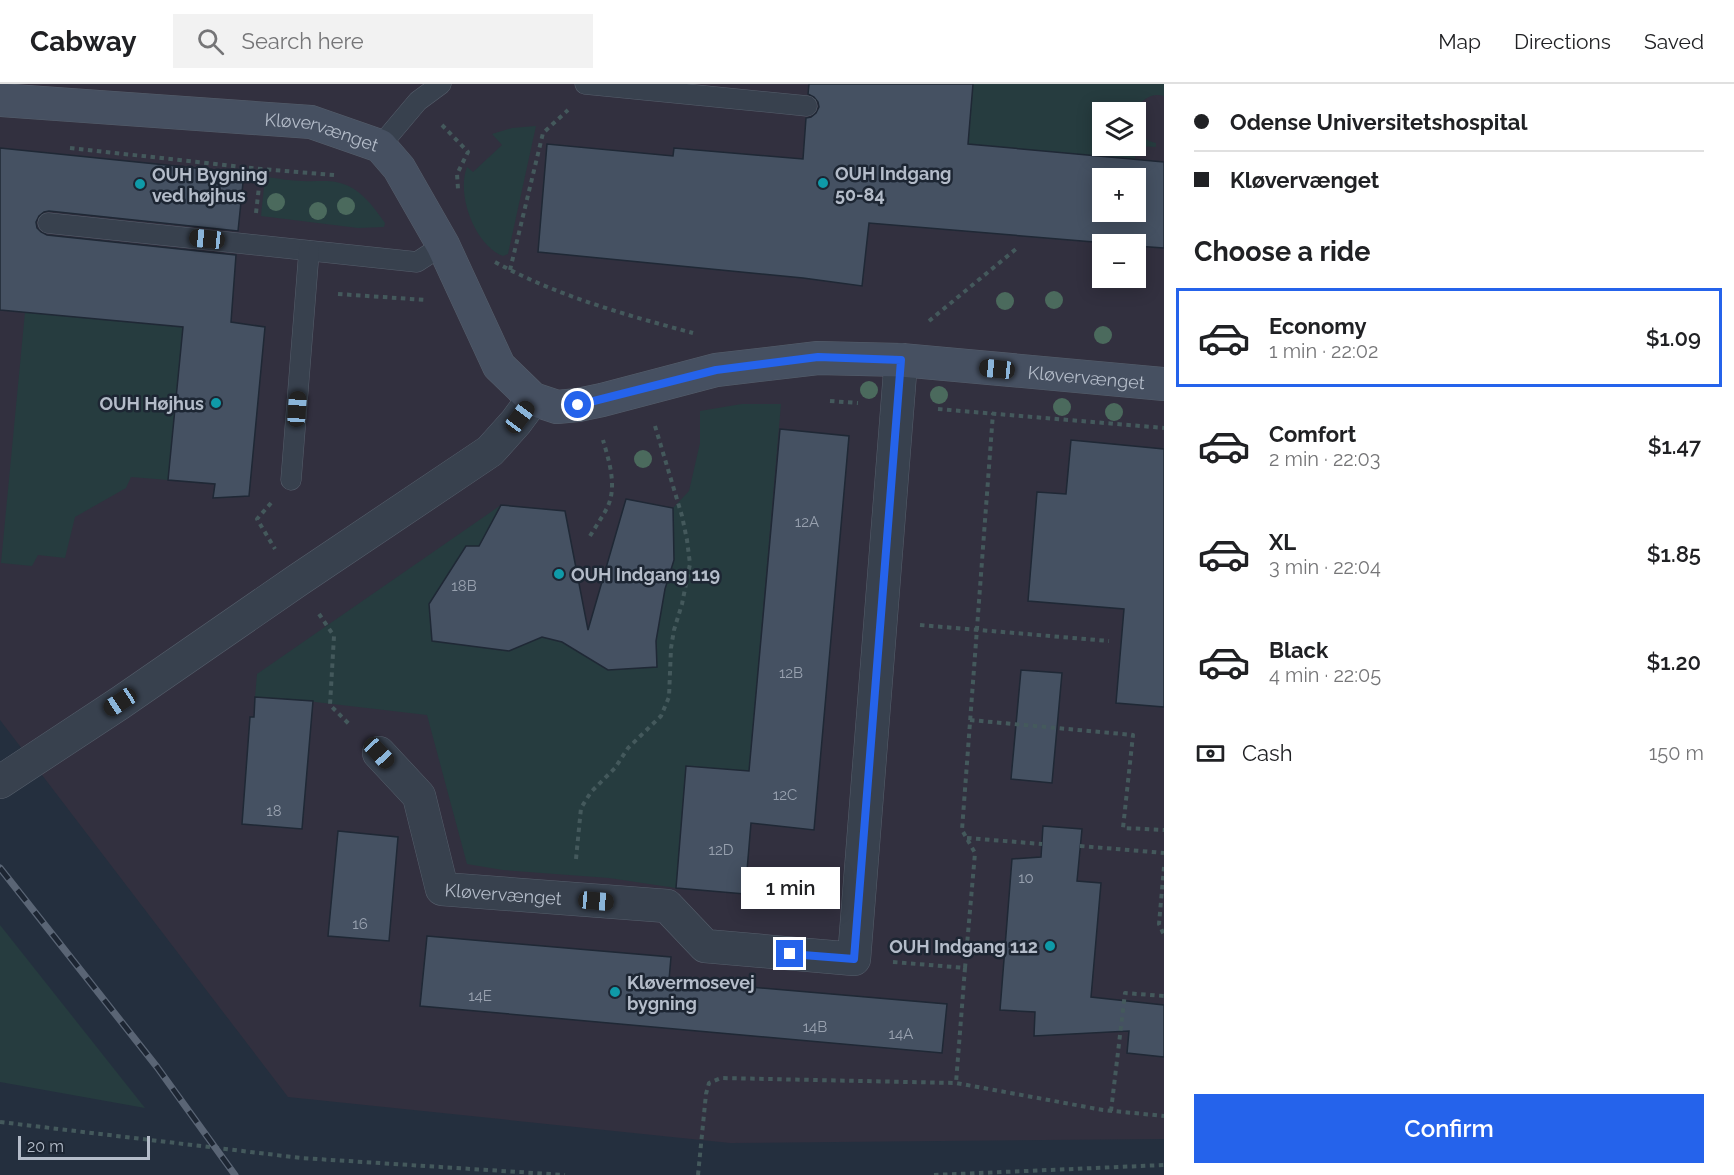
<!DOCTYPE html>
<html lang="en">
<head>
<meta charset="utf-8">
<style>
	:root { --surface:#fff; --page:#f2f2f2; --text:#202124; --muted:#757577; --line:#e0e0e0; --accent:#2563eb }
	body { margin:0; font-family:Raleway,sans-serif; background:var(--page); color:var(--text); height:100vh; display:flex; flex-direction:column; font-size:22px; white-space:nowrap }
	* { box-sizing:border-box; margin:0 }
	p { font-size:20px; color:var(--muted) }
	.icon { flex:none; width:33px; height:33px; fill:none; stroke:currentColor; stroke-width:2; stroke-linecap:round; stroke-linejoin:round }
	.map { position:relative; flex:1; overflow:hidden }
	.details { display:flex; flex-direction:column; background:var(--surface); width:570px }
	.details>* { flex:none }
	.guide { display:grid; align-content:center; height:132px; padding:0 30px; background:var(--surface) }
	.controls { position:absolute; left:1092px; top:18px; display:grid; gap:12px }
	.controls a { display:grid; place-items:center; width:54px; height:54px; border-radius:0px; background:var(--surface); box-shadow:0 3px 15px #0003; font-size:30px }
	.scale { position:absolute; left:18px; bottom:15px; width:132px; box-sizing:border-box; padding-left:6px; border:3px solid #b4bcc9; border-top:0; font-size:16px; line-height:21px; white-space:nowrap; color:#b4bcc9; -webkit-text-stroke:4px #1d2633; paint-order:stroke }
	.end { position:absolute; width:27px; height:27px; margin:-14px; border:8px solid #2563eb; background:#fff; box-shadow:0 0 0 3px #fff }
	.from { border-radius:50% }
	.bubble { position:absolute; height:42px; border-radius:0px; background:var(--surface); box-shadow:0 3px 15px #0003; font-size:20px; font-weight:600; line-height:42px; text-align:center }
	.car { position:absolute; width:18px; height:36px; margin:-18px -9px; border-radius:8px; box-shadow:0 0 4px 2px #0007; background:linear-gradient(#222 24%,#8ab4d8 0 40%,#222 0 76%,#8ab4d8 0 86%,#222 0) }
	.guide b { display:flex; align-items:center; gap:21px; height:57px; font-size:22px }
	.guide b+b { border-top:2px solid var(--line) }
	.guide i { width:15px; height:15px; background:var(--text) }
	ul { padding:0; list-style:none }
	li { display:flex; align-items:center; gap:18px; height:99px; margin:0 12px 9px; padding:0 18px; border:3px solid transparent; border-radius:0px }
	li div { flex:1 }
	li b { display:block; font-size:22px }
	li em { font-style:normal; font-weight:600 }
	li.current { border-color:var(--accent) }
	li>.icon { width:54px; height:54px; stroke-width:1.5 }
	h2 { padding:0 30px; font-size:27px; line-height:72px }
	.pay { display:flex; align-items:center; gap:15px; height:66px; padding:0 30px; font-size:22px }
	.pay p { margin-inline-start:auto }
	.primary-button { display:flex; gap:12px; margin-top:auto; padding:12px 30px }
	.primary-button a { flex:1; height:69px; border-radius:0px; background:var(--accent); color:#fff; font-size:24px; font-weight:600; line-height:69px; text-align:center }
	header { display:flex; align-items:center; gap:36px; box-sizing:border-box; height:84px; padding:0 30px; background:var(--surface); border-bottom:2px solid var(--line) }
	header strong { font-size:28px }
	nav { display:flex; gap:33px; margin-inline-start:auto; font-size:21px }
	.search { width:420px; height:54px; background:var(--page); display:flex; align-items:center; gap:15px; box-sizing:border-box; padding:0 21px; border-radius:0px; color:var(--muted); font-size:22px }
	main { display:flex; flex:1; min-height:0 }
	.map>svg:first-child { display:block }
</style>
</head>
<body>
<header>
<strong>Cabway</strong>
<div class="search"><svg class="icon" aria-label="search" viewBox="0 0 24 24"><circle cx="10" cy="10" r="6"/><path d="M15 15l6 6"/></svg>Search here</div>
<nav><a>Map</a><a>Directions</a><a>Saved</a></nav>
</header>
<main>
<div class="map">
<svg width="1164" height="1091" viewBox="0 0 1164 1091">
	<rect width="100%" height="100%" fill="#242f3e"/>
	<!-- medical -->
	<path fill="#32303f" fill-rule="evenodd" d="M 0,0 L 1164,0 L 1164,1055 L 730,1059 L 288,1013 L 0,636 ZM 1102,28 L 1136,28 L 1136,62 L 1102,62 ZM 1102,94 L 1136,94 L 1136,128 L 1102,128 ZM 1102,160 L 1136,160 L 1136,194 L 1102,194 Z"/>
	<!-- green -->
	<g fill="#263c3f">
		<path d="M 973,0 L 1164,0 L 1164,12 C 1151,8 1140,17 1135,28 L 1102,28 L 1102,62 L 1136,62 L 1136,44 L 1136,47 L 1149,57 L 1156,59 L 1156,63 L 1136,62 L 1135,75 L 958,60 L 973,9 Z"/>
		<path d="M 536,42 L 508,170 L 503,172 C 475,161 456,111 467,83 L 473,88 L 502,61 L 492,50 L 512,44 Z"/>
		<path d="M 265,93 C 278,94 290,97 303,97 C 313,98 326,96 336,98 C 359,102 373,122 385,139 L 384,143 L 358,144 L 261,132 Z"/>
		<polygon points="25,228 183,243 168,396 131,393 126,404 75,433 65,474 38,471 32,482 1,479"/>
		<polygon points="742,320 781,320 749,687 686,682 676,804 609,794 503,786 467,780 427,631 298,616 255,613 257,590 501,421 479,463 466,463 429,520 433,557 542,553 562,558 608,586 657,583 656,557 665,505 674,476 673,424 689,407 700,359 700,327"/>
		<polygon points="0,841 145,1024 0,998"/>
	</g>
	<!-- building -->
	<g fill="#455162" stroke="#1f2835" stroke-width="1.5" fill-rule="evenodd">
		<path d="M 809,0 L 973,0 L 968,60 L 1164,78 L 1164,164 L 1136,162 L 1136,160 L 1118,160 L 869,139 L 862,202 L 803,194 L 538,168 L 547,60 L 673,72 L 674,64 L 803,75 L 806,34 L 811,33 L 816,29 L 819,23 L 818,18 L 814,13 L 808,10 ZM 1102,94 L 1136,94 L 1136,128 L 1102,128 Z"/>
		<polygon points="0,64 244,89 238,147 49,127 44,128 39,132 36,138 37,144 41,148 47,151 236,171 231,238 265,243 249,412 213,414 215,400 168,396 183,243 0,226"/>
		<polygon points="780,345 849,352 814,746 751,739 745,810 676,804 686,682 749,687"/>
		<polygon points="1071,356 1164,365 1164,623 1116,619 1124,525 1028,517 1037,408 1066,410"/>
		<polygon points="626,415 673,424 674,476 665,505 656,557 657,583 608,586 562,558 542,553 509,567 432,557 429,520 466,462 479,462 501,421 565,427 588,546"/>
		<polygon points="1021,586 1062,589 1052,699 1011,695"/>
		<polygon points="255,613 313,617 302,745 242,740 250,633 254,633"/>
		<polygon points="1043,742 1082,745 1077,797 1101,799 1091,913 1164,921 1164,973 1127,969 1129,947 1034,952 1035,928 1000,926 1012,775 1041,773"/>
		<polygon points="338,747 398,753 389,857 328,852"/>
		<polygon points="427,852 671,873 669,896 947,920 942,969 420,922"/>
	</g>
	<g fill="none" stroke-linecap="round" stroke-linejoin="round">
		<defs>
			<g id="lane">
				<polyline points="585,0 807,22"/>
				<polyline points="380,62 418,17 441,0"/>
				<polyline points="48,139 417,178 443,161"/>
				<polyline points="291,396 309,167"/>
			</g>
			<g id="street">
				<path id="s1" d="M 379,669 L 419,712 L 442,805 L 667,822 L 705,862 L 854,875 L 901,276"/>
				<polyline points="0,698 120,619 298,496 490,367 516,338 533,315"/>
			</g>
			<g id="secondary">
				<path id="s2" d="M 0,16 L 311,38 L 380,62 L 399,84 L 443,161 L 499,282 L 533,315 L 557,323 L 578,321 L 602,316 L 716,286 L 818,274 L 901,276 L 1164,300"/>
			</g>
		</defs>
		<!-- lane casing -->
		<use href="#lane" stroke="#565f6c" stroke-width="21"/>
		<!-- street casing -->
		<use href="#street" stroke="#565f6c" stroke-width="34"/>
		<!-- secondary casing -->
		<use href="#secondary" stroke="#565f6c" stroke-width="34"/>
		<!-- path -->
		<g stroke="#44595c" stroke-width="4" stroke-dasharray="4.5 4.5" stroke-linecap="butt">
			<polyline points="442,41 468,68 457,90 458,105"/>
			<polyline points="70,64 261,85 334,91"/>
			<polyline points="256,129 261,85"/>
			<path d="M 495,178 C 557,212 626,231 693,249"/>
			<polyline points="510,186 543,49 568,26"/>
			<polyline points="338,210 426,216"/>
			<polyline points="929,237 1016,165"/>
			<polyline points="830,317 858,319"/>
			<polyline points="938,325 1164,344"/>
			<polyline points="271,419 257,435 275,465"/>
			<path d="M 590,452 C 596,442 603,432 608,422 C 617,401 609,377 603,356"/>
			<polyline points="319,530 334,552 330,621 351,642"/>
			<polyline points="920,541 1109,557"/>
			<polyline points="970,636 1133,651 1123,744 1164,746"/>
			<polyline points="967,754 1042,760"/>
			<polyline points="1080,762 1164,769"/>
			<polyline points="576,775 581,724 591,708 615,684 628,664 661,632 669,613 671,564 674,546 682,520 690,480 687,456 682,432 655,342"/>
			<polyline points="1164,783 1159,840 1164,851"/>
			<polyline points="893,878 965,884 956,999"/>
			<polyline points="965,884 975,769 962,746 993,329"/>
			<polyline points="1111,1027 1125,909 1164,912"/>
			<polyline points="0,1038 301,1074 565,1091"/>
			<polyline points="698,1091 706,1010 709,999 721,994 956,999 1103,1026 1164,1032"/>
			<polyline points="934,1091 1164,1081"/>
		</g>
		<!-- lane -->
		<use href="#lane" stroke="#38414e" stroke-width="20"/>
		<!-- street -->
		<use href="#street" stroke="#38414e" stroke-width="33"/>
		<!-- secondary -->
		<use href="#secondary" stroke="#465061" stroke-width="33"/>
		<defs>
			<polyline id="rail" points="0,784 157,983 235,1091"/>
		</defs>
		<!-- rail casing -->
		<use href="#rail" stroke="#5a6575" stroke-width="7"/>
		<!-- rail -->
		<use href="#rail" stroke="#1d2633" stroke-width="4.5" stroke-dasharray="14" stroke-linecap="butt"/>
	</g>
	<!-- trees -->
	<g fill="#4b6a5d">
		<circle cx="276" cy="118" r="9"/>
		<circle cx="346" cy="122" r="9"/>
		<circle cx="318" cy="127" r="9"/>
		<circle cx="1054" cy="216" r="9"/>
		<circle cx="1005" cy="217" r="9"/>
		<circle cx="1103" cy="251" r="9"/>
		<circle cx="869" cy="306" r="9"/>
		<circle cx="939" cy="311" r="9"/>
		<circle cx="1062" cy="323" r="9"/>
		<circle cx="1114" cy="328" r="9"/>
		<circle cx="643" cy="375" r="9"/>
	</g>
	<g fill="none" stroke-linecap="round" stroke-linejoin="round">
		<!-- route -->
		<polyline stroke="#2563eb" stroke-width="8" points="578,321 716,286 818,273 901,276 854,875 790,870"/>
	</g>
	<!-- markers -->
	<g fill="#0f9aa8" stroke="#1d2633" stroke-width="2">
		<circle cx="823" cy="99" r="6"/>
		<circle cx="140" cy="100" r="6"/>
		<circle cx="216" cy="319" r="6"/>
		<circle cx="559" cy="490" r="6"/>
		<circle cx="1050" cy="862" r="6"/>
		<circle cx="615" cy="908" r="6"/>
	</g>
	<g text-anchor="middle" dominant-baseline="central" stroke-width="5" stroke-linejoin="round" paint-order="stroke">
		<!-- number labels -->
		<g font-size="15" fill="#98a1af">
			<text x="807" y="438">12A</text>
			<text x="464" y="502">18B</text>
			<text x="791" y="589">12B</text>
			<text x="785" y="711">12C</text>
			<text x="274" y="727">18</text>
			<text x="721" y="766">12D</text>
			<text x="1026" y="794">10</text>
			<text x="360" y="840">16</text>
			<text x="480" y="912">14E</text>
			<text x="815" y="943">14B</text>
			<text x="901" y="950">14A</text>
		</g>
		<!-- street labels -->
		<g font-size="18" fill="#b4bcc9" stroke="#1d2633">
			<text stroke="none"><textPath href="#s2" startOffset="324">Kløvervænget</textPath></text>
			<text stroke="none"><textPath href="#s2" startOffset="1244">Kløvervænget</textPath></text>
			<text stroke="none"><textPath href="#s1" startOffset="216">Kløvervænget</textPath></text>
		</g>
		<!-- poi labels -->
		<g font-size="18" font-weight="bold" fill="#b4bcc9" stroke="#1d2633" text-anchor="start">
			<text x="835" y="89">OUH Indgang<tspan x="835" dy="21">50-84</tspan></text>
			<text x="152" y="90">OUH Bygning<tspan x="152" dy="21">ved højhus</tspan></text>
			<text x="204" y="319" text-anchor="end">OUH Højhus</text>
			<text x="571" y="490">OUH Indgang 119</text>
			<text x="1038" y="862" text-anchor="end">OUH Indgang 112</text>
			<text x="627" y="898">Kløvermosevej<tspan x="627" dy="21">bygning</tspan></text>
		</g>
	</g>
</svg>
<div class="controls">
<a><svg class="icon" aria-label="layers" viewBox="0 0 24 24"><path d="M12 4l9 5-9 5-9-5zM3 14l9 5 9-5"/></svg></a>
<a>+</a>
<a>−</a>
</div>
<div class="scale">20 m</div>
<i class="end from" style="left:578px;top:321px"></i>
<i class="end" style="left:790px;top:870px"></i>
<div class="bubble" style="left:741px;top:783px;width:99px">1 min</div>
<i class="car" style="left:207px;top:155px;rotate:276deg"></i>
<i class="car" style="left:997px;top:285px;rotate:276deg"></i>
<i class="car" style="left:297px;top:325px;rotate:4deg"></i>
<i class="car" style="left:520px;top:333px;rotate:37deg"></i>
<i class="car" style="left:120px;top:618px;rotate:237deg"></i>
<i class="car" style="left:379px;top:669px;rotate:137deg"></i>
<i class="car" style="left:596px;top:817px;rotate:95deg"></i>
</div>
<section class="details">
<div class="guide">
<b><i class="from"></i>Odense Universitetshospital</b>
<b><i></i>Kløvervænget</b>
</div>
<h2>Choose a ride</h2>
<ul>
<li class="current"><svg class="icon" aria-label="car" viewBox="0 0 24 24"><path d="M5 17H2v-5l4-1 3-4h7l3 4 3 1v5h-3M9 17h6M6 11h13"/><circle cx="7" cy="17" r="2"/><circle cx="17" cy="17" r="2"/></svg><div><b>Economy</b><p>1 min · 22:02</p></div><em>$1.09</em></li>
<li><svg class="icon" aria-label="car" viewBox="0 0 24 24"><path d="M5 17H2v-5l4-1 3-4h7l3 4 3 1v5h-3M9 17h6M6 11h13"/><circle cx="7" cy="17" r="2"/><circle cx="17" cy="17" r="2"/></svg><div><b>Comfort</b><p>2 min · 22:03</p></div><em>$1.47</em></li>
<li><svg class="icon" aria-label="car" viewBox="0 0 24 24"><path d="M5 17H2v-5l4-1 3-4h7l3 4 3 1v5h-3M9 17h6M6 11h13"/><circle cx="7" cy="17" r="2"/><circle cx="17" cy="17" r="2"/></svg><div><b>XL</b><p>3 min · 22:04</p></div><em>$1.85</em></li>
<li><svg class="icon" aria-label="car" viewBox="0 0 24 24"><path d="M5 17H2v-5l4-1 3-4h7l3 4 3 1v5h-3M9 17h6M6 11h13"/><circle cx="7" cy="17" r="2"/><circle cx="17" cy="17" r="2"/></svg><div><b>Black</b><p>4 min · 22:05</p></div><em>$1.20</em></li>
</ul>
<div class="pay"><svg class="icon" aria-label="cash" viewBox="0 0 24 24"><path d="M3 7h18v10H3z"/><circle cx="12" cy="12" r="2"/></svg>Cash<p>150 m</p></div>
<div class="primary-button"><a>Confirm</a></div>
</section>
</main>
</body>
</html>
